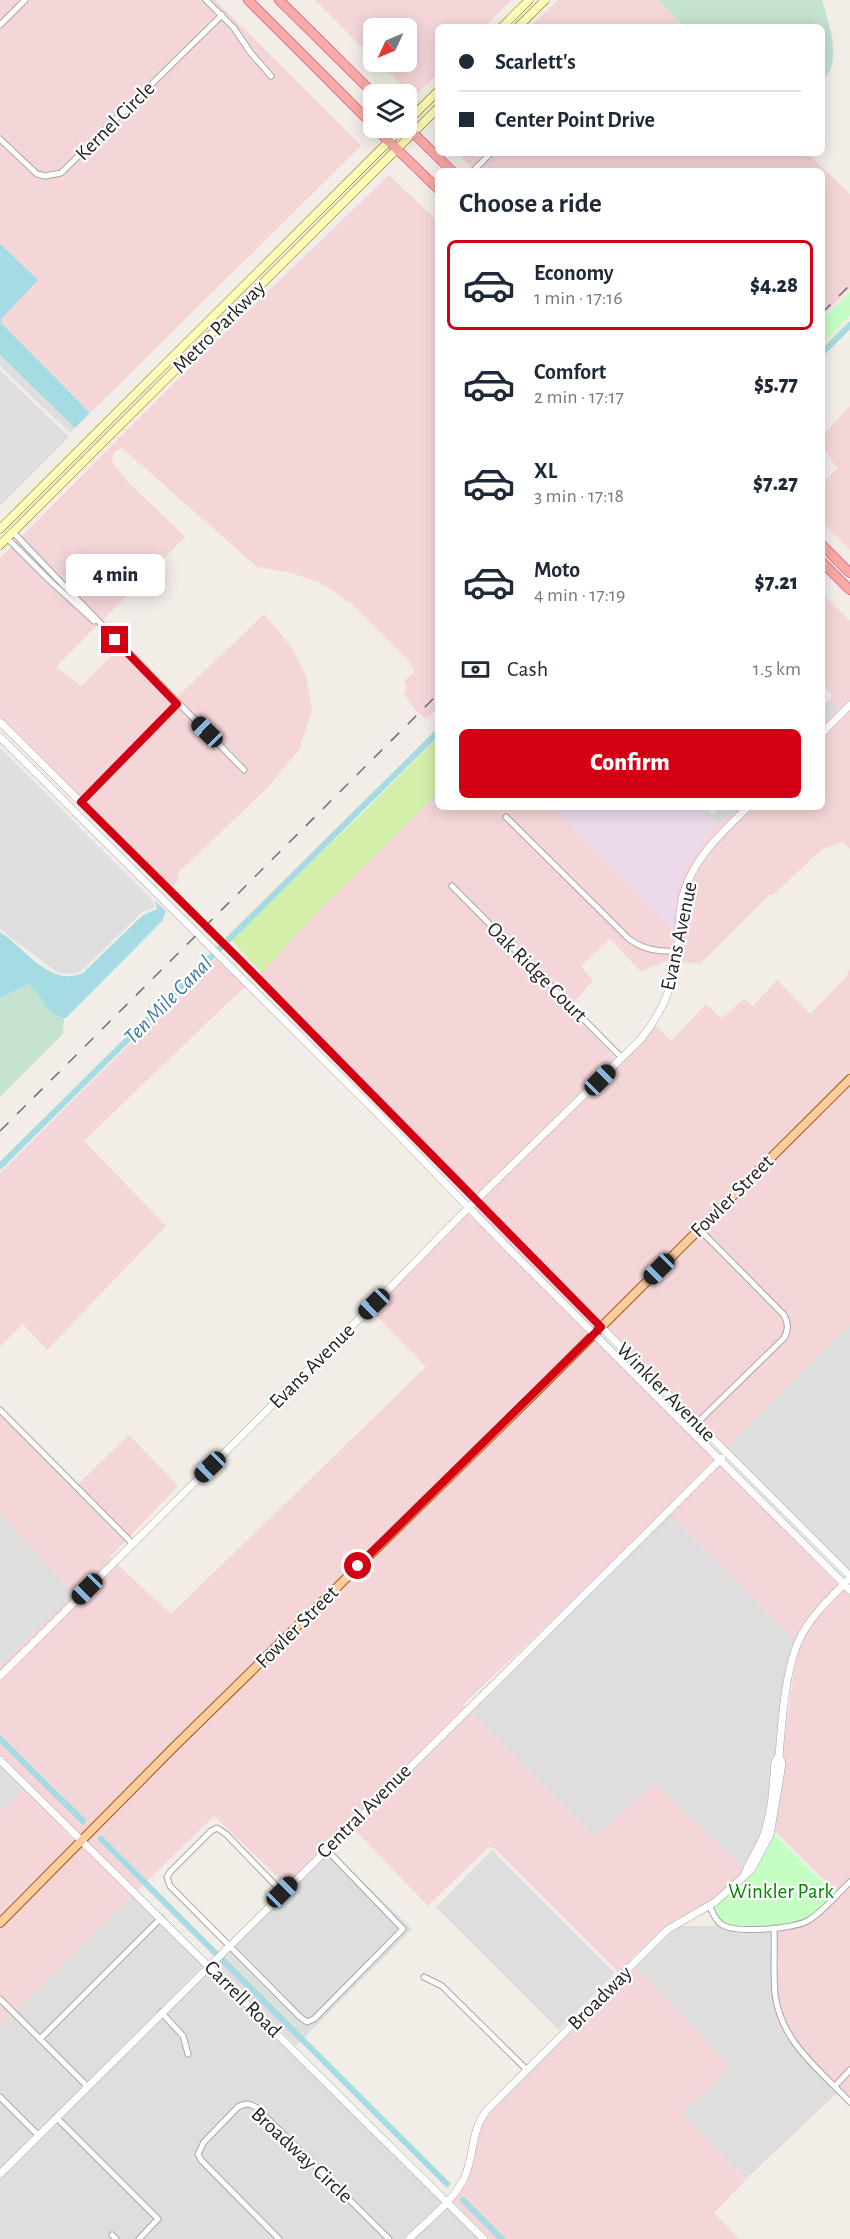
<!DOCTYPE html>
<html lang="en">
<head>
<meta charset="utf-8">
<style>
	:root { --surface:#fff; --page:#f6f6f7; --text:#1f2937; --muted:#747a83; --line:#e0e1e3; --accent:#d30015 }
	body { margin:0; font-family:"Alegreya Sans",sans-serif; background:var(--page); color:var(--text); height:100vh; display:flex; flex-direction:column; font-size:22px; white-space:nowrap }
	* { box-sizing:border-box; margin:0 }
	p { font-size:20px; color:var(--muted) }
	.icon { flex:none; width:33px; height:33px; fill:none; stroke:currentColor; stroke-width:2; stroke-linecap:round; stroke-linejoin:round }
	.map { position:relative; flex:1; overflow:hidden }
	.side { position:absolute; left:435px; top:168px; width:390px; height:642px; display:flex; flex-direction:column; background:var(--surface); border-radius:9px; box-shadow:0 3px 15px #0003 }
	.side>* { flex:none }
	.top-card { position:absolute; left:435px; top:24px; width:390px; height:132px; border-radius:9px; box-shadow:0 3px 15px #0003; display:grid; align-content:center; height:132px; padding:0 24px; background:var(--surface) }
	.needle { width:39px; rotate:226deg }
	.fabs { position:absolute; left:363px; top:18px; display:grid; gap:12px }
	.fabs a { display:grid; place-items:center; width:54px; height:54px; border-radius:9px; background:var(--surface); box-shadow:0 3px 15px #0003; font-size:30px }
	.end { position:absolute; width:27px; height:27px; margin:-14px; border:8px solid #d30015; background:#fff; box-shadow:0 0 0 3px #fff }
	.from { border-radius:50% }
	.bubble { position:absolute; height:42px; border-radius:9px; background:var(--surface); box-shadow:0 3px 15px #0003; font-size:20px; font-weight:800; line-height:42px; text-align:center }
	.car { position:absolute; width:18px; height:36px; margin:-18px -9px; border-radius:8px; box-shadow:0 0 4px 2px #0007; background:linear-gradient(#222 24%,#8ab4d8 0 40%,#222 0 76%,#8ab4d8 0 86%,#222 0) }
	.top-card b { display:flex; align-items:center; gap:21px; height:57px; font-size:22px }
	.top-card b+b { border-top:2px solid var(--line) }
	.top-card i { width:15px; height:15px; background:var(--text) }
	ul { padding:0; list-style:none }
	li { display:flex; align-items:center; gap:18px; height:90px; margin:0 12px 9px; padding:0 12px; border:3px solid transparent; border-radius:9px }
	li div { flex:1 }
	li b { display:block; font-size:22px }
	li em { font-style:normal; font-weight:800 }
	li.selected { border-color:var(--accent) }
	li>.icon { width:54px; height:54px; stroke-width:1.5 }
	h2 { padding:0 24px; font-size:27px; line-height:72px }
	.pay { display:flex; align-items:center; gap:15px; height:66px; padding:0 24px; font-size:22px }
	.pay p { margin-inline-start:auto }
	.action { display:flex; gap:12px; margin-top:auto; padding:12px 24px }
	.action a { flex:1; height:69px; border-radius:9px; background:var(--accent); color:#fff; font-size:24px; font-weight:800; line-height:69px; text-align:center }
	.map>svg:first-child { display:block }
</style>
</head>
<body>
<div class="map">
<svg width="850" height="2239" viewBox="0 0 850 2239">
	<rect width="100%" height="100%" fill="#f2ede7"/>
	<!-- residential -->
	<g fill="#dfdede">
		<polygon points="0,355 75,428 70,433 0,366"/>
		<polygon points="0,370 69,437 0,506"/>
		<polygon points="830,699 839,708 822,724 822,707"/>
		<polygon points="0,748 152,900 155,907 141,913 81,971 74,974 58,973 0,929"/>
		<polygon points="699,807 703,807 712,815 722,807 738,807 718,826"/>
		<polygon points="850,1325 850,1571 727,1448"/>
		<polygon points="0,1513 74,1594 0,1665"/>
		<polygon points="669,1513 795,1641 787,1666 768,1809 759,1839 743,1868 655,1783 594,1837 469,1711"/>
		<polygon points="0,1765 24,1788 0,1812"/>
		<polygon points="330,1850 412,1929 296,2046 214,1965"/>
		<polygon points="492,1850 615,1973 559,2030 436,1907"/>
		<polygon points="133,1895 204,1965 0,2169 0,2027"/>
		<polygon points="678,1926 719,1926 730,1931 771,1931 773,2006 778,2028 837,2093 746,2179 681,2114 730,2066 635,1967"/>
		<polygon points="209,1969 442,2202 404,2239 0,2239 0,2178"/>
		<polygon points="447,2206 479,2239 413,2239"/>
	</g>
	<!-- commercial -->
	<g fill="#f4d6d8">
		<polygon points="0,0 215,0 361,146 90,413 1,323 1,318 38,280 0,244"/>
		<polygon points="315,0 511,0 484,27 438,27 438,73 414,97 378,62 406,62 406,28 374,28 373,58"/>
		<polygon points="558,0 659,0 684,27 530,27"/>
		<polygon points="457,153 807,153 850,194 850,288 822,316 822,171 475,171"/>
		<polygon points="389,175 438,222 438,708 426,719 415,710 404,694 407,687 404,680 415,672 410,662 352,604 321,583 288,572 257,567 122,448 114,452 112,462 128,482 185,537 56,667 81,686 120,647 174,700 264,614 292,648 306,676 312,710 299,750 268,787 177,874 179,880 172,887 0,717 0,558 203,354"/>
		<polygon points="850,406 850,550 822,522 822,485 837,468 822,446 822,436"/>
		<polygon points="822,594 850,621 850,701 822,729 822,724 839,708 830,699 832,696 829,691 822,683"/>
		<polygon points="850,709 850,849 843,842 822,849 773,895 769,895 700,964 679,962 684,907 690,885 700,864 711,849 752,807 822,807 822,737"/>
		<polygon points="438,792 438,807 554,807 674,933 676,896 683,872 709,835 738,807 743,807 706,845 690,870 677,907 673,961 665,961 641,972 610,939 581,966 593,981 569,1007 615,1058 622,1054 477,1196 259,975 314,915 377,854"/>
		<polygon points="217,957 246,986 220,1010 84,1141 166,1226 47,1350 23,1324 0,1347 0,1173"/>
		<polygon points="850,968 850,1074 601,1322 481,1201 636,1048 655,1025 671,1041 706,1004 721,1018 744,999 753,1006 777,980 810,1014 847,976"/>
		<polygon points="850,1083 850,1325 727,1448 605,1326"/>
		<polygon points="476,1205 596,1327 594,1329 474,1208"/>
		<polygon points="469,1212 589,1334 81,1837 0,1755 0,1680 116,1563 171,1614 426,1367 372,1311"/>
		<polygon points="594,1338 715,1459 578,1595 463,1705 465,1707 286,1885 214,1816 138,1890 86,1841"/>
		<polygon points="0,1414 74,1488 129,1435 178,1486 110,1557 112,1559 0,1671 0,1665 74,1594 0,1513"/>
		<polygon points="719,1464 840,1584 813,1612 795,1641 669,1513"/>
		<polygon points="844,1589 850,1595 850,2105 837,2093 778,2028 773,2007 771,1931 801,1927 818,1917 838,1897 838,1893 775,1831 785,1764 782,1754 783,1746 797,1652 803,1639 818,1616"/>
		<polygon points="469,1711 594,1837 655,1783 743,1868 741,1874 736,1880 713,1899 674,1921 662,1930 630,1960 631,1962 573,2021 618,1972 494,1848 488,1847 428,1906 352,1827"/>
		<polygon points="24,1788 76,1842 0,1918 0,1812"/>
		<polygon points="81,1846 133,1895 0,2027 0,1927"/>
		<polygon points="635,1967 731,2066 682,2114 746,2180 714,2213 739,2239 490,2239 452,2201 470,2173 477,2134 486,2117"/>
	</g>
	<!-- industrial -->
	<polygon fill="#ecd9ea" points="554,807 699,807 718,826 709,835 683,872 676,896 674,934"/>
	<!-- grass -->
	<polygon fill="#d3efaa" points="438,737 438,792 377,854 314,915 262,973 230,939 363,813"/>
	<!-- wetland -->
	<g fill="#c3e2d0">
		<path d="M 659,0 L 822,0 C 828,23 844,63 822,80 L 822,27 L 684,27 Z"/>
		<path d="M 28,984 C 42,994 42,1010 64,1018 L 63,1034 L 0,1097 L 0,998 Z"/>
	</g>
	<!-- park -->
	<g fill="#c4fec3">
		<polygon points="850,292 850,316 822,344 822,320"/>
		<polygon points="771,1831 836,1895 800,1925 741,1928 723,1925 709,1905 751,1870"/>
	</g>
	<!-- water -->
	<g fill="#a5dbe3">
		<polygon points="0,244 38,280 2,318 1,323 90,413 75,428 0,355"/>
		<path d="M 155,901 L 166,911 L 162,921 L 66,1018 C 46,1017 42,993 28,984 L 0,998 L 0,932 C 25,948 50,988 83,973 L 143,915 L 157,909 Z"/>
	</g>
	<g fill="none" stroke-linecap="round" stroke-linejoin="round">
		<!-- canal -->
		<g stroke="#a5dbe3" stroke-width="6">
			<polyline points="822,353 850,325"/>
			<polyline points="0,1166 438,732"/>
			<polyline points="0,1739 83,1821"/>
			<polyline points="101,1839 447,2184"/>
			<polyline points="463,2200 502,2239"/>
		</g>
		<defs>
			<g id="minor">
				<polyline points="206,0 234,28 250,52 271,76"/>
				<polyline points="0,25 25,0"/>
				<polyline points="0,139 37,174 45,176 61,173 222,15"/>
				<polyline points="473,171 491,153"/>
				<path d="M 13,532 C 89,613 167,691 244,770"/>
				<polyline points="7,538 49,580 94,621"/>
				<polyline points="81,802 177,704"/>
				<path d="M 506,817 L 629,939 C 644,950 659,952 677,951"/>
				<polyline points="452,886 622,1058"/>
				<polyline points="0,1410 132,1543"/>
				<path d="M 697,1423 L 784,1338 C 789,1329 788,1323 784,1315 L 699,1229"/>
				<polyline points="282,1892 226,1834 217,1828 211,1831 171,1871 167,1877 170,1886 300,2017 307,2022 314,2019 403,1929 326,1849"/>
				<path d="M 709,1905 C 712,1911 715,1920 721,1924 C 735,1934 795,1929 809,1920 C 824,1911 837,1894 850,1882"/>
				<path d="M 774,1928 C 775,1950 773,1972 775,1994 C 781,2042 819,2069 850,2102"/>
				<polyline points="424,1977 442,1986 527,2070"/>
				<polyline points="0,1999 87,2086"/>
				<polyline points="161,2012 183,2036 188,2054"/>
				<polyline points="40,2039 161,1918"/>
				<polyline points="835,2086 850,2070"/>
				<polyline points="0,2097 38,2135"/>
				<polyline points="56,2117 158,2219 139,2239"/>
				<polyline points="112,2235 116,2239"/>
				<path d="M 279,2239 L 201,2160 L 198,2154 L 204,2142 L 238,2107 C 246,2103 250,2103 257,2108 L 389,2239"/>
			</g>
			<g id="tertiary">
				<polyline points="0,722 235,955 601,1327 850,1576"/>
				<polyline points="822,733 850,705"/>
				<polyline points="0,737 380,1116 504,1244 850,1590"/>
				<path d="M 0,1676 L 385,1293 L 460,1216 L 640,1040 C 659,1017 672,991 676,961 C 680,938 677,914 684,892 C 695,856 723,832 748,807"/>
				<polyline points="0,1760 484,2239"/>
				<path d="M 744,1876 C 748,1862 758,1851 763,1837 C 772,1813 773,1788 775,1762 L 779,1756 C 782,1721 785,1669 800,1638 C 811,1616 830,1598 847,1581"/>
				<polyline points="0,2174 722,1458"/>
				<path d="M 409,2239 C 428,2220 454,2201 465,2176 C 475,2153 470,2132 487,2110 L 667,1930 L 715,1902 L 751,1870 L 770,1835 L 782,1764 L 779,1756"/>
			</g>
			<g id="secondary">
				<polyline points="502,27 529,0"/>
				<polyline points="518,27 545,0"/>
				<polyline points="406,123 438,91"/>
				<polyline points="0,529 402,128"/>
				<polyline points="0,545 438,108"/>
			</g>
			<polyline id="primary" points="0,1923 173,1748 530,1398 850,1079"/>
			<g id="trunk">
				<polyline points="248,0 374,126"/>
				<polyline points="279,0 374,94"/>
				<polyline points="406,126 452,171"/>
				<polyline points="375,128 438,189"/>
				<polyline points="822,545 850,573"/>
				<polyline points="822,562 850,590"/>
			</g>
		</defs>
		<!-- minor casing -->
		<use href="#minor" stroke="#a8a8a8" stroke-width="7"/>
		<!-- tertiary casing -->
		<use href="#tertiary" stroke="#a8a8a8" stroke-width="8"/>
		<!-- secondary casing -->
		<use href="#secondary" stroke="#808100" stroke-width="9"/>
		<!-- primary casing -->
		<use href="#primary" stroke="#9f5a00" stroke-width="10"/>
		<!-- trunk casing -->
		<use href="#trunk" stroke="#ea1b77" stroke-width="10"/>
		<!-- minor -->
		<use href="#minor" stroke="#fff" stroke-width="5"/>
		<!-- tertiary -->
		<use href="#tertiary" stroke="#fff" stroke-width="7"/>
		<!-- secondary -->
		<use href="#secondary" stroke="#fffbb9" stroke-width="8"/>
		<!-- primary -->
		<use href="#primary" stroke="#ffcca0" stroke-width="8"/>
		<!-- trunk -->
		<use href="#trunk" stroke="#f7aba4" stroke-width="9"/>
		<!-- rail -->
		<g stroke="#6f6f6f" stroke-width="1.5" stroke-dasharray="12 12" stroke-linecap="butt">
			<polyline points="822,313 850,285"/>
			<polyline points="0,1131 438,694"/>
		</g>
	</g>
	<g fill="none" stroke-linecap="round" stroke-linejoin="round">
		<!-- route -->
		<polyline stroke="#d30015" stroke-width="8" points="115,640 177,704 81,802 239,959 601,1327 358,1566"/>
	</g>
	<g text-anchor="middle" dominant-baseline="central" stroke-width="4.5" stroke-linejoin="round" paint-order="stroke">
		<!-- street labels -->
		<g font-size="21" fill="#212121" stroke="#fff">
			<text transform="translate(115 121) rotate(-45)">Kernel Circle</text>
			<text transform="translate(219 327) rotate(-45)">Metro Parkway</text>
			<text transform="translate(679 936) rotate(-78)">Evans Avenue</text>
			<text transform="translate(537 972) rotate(45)">Oak Ridge Court</text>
			<text transform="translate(732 1196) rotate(-45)">Fowler Street</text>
			<text transform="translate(312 1366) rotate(-45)">Evans Avenue</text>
			<text transform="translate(666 1392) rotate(45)">Winkler Avenue</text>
			<text transform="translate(297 1627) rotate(-45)">Fowler Street</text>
			<text transform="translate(364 1811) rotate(-45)">Central Avenue</text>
			<text transform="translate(600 1998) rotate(-45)">Broadway</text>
			<text transform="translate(243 1999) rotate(45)">Carrell Road</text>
			<text transform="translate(302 2155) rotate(43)">Broadway Circle</text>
		</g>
		<!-- park labels -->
		<g font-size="21" fill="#068604" stroke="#fff">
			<text x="781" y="1891">Winkler Park</text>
		</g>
		<!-- water labels -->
		<g font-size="22" font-style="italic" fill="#3c79a1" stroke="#fff">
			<text transform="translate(168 1000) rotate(-45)">Ten Mile Canal</text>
		</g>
	</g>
</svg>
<div class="fabs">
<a><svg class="needle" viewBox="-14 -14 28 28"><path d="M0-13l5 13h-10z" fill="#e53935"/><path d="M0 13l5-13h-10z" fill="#747a83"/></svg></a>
<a><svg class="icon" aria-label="layers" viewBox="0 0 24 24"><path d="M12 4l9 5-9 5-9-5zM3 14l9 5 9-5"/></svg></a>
</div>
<i class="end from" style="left:358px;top:1566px"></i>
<i class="end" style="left:115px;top:640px"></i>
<div class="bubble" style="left:66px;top:554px;width:99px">4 min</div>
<i class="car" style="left:207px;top:732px;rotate:314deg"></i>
<i class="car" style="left:600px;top:1080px;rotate:45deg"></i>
<i class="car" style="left:659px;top:1269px;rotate:225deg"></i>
<i class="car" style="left:374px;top:1304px;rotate:226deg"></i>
<i class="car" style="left:210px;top:1467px;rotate:226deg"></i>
<i class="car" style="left:87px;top:1589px;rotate:225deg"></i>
<i class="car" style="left:282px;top:1892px;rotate:45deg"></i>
<div class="top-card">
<b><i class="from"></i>Scarlett's</b>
<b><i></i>Center Point Drive</b>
</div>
<section class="side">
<h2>Choose a ride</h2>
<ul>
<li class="selected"><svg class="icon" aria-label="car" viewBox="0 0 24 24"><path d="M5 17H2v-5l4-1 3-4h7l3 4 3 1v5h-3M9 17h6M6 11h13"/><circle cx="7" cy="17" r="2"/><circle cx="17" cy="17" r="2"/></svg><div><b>Economy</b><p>1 min · 17:16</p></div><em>$4.28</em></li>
<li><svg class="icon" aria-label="car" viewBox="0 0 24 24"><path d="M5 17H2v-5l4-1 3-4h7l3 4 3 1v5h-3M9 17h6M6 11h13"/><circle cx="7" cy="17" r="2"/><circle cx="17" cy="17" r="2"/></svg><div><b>Comfort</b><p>2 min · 17:17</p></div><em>$5.77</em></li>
<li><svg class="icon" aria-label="car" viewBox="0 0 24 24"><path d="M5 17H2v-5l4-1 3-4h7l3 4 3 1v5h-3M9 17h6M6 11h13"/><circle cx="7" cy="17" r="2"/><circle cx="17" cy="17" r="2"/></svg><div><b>XL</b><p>3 min · 17:18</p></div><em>$7.27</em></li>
<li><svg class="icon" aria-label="car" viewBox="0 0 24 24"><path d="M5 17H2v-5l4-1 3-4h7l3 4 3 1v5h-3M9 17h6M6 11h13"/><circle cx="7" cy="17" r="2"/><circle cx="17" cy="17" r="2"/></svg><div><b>Moto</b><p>4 min · 17:19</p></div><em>$7.21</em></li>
</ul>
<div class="pay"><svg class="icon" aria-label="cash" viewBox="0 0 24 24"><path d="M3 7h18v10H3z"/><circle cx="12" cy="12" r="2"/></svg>Cash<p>1.5 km</p></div>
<div class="action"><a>Confirm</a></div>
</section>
</div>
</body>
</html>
